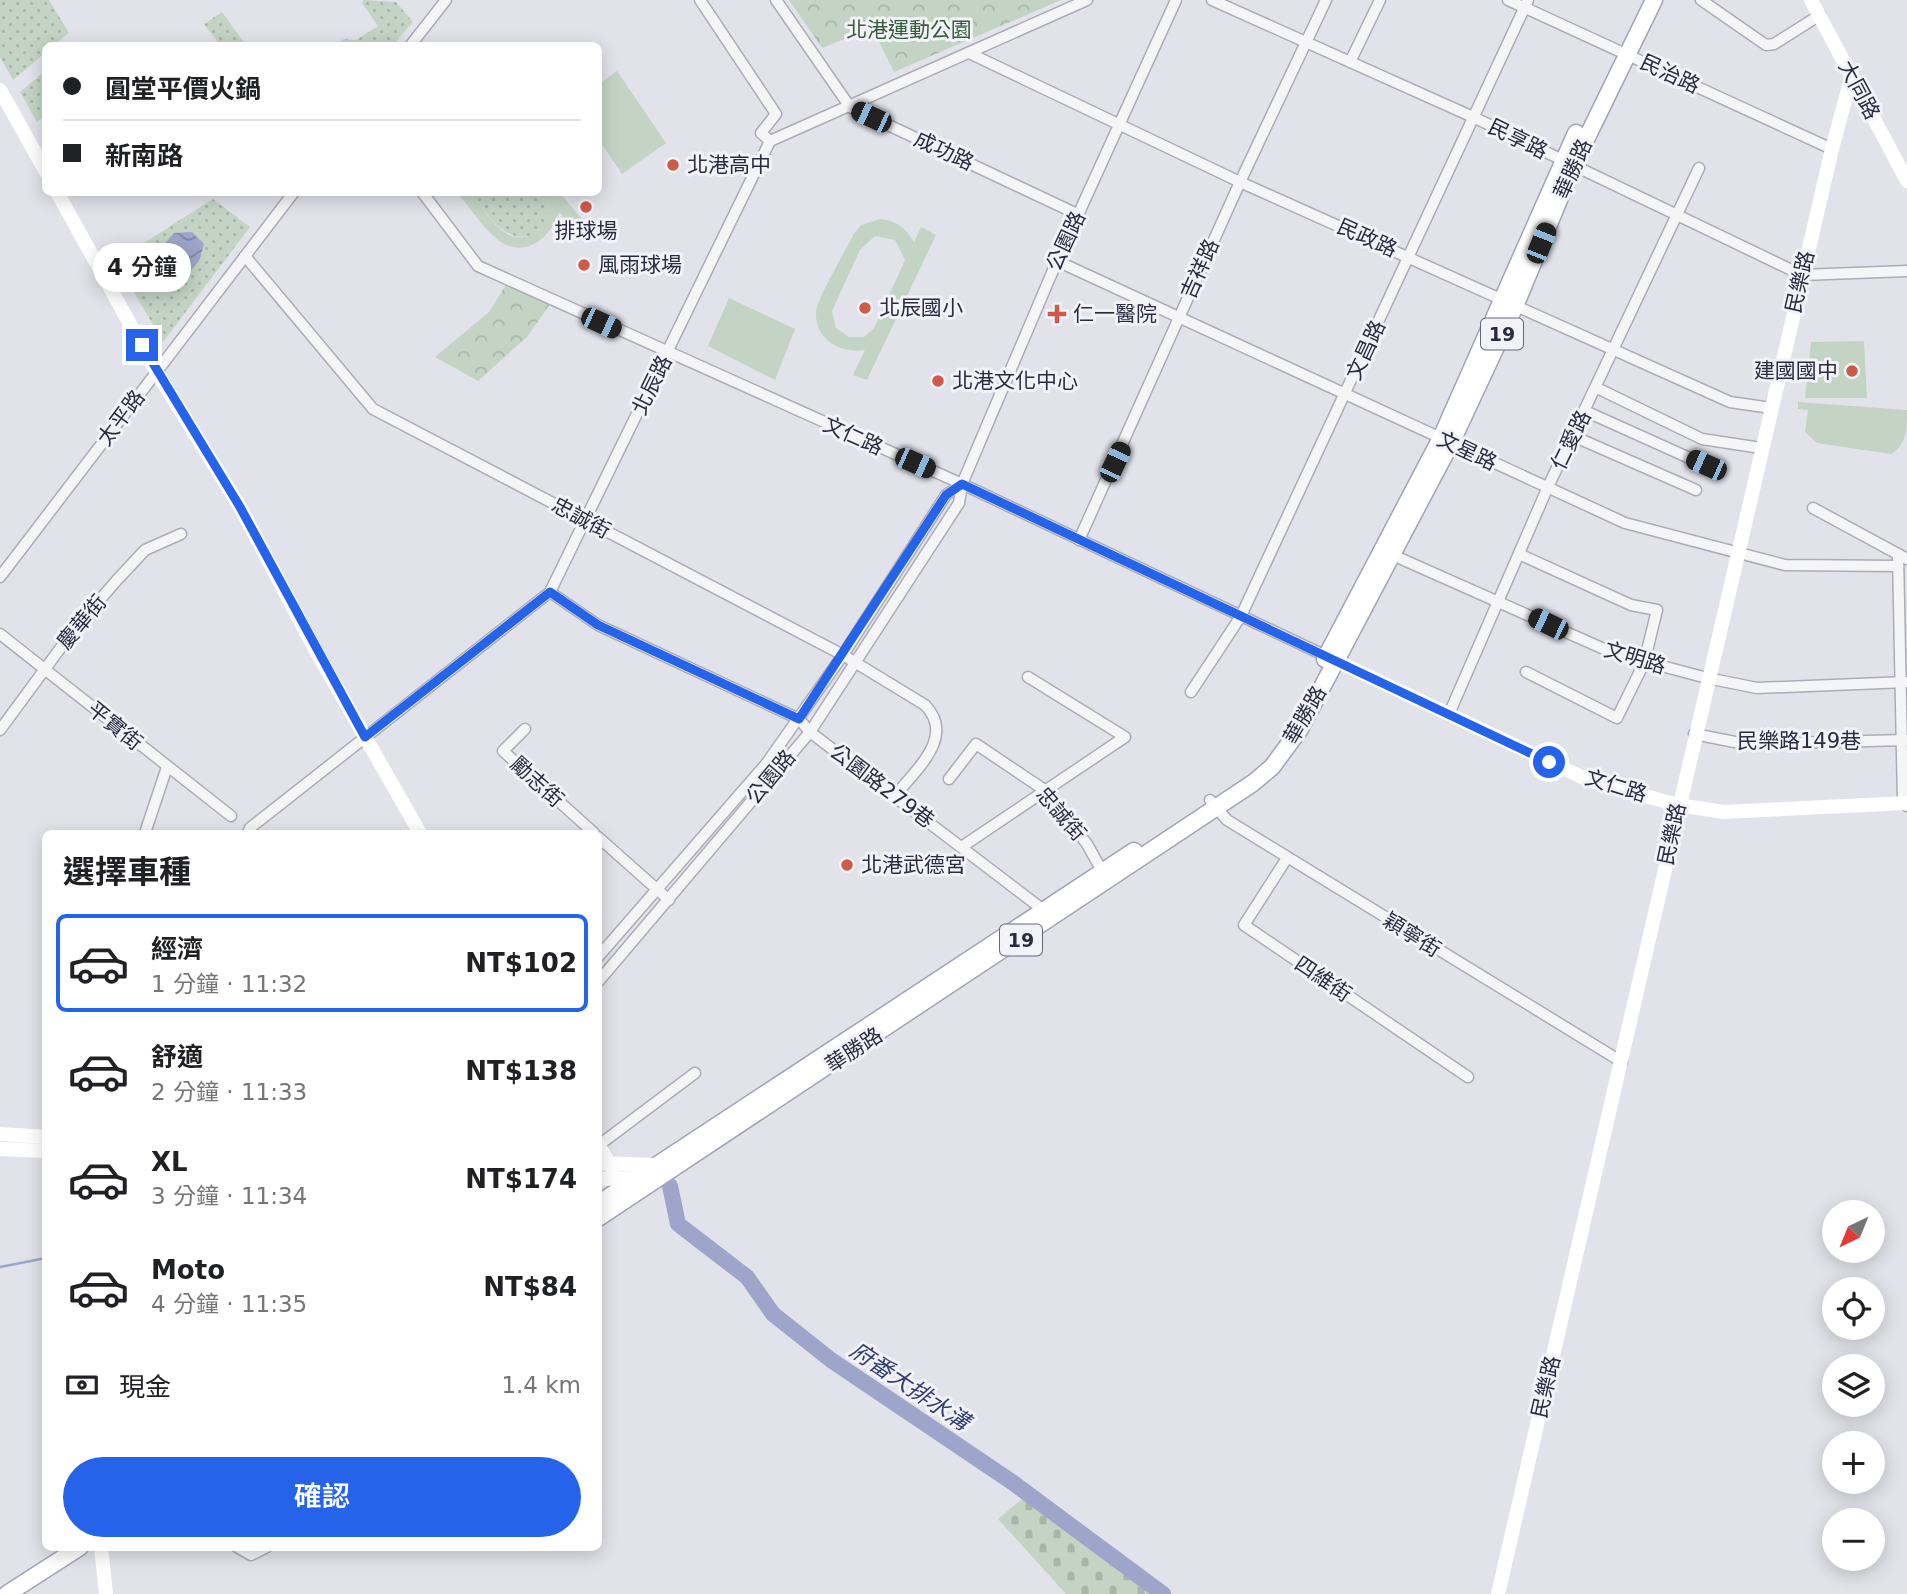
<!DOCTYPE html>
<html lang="zh-TW">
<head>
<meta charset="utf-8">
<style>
	:root { --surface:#fff; --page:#f2f2f2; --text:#202124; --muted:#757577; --line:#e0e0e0; --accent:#2563eb }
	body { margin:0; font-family:"DejaVu Sans","Noto Sans TC",sans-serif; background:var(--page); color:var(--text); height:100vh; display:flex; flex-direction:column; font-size:26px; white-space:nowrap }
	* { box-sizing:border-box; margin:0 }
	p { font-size:23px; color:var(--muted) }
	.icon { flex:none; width:38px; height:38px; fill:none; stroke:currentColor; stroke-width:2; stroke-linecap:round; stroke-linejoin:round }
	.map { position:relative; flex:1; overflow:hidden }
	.details { position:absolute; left:42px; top:830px; width:560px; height:721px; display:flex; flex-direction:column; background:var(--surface); border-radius:10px; box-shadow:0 4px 18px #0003 }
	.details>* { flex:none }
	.hud { position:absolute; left:42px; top:42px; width:560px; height:154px; border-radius:10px; box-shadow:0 4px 18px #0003; display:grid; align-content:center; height:154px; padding:0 21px; background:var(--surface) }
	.needle { width:46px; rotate:223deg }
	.fabs { position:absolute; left:1822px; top:1200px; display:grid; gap:14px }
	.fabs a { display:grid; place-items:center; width:63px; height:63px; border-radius:50%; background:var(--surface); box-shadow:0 4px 18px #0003; font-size:35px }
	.end { position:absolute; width:32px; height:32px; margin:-16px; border:9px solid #2563eb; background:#fff; box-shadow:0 0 0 4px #fff }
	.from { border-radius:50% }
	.bubble { position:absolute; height:49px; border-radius:24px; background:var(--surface); box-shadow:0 4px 18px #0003; font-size:23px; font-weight:600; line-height:49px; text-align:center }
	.car { position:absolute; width:21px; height:42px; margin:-21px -10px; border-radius:9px; box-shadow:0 0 5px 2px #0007; background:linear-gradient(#222 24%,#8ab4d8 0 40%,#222 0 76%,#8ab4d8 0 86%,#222 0) }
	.hud b { display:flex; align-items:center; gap:24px; height:66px; font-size:26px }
	.hud b+b { border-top:2px solid var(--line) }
	.hud i { width:18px; height:18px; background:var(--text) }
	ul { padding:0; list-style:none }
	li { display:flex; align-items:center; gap:21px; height:98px; margin:0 14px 10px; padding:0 7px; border:4px solid transparent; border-radius:10px }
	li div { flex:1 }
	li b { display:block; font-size:26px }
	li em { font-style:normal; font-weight:600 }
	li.on { border-color:var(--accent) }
	li>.icon { width:63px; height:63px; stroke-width:1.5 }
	h2 { padding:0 21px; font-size:32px; line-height:84px }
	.pay { display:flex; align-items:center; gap:18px; height:77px; padding:0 21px; font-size:26px }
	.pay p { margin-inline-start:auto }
	.button { display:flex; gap:14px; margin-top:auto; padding:14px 21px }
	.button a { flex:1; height:80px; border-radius:42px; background:var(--accent); color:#fff; font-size:28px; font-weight:600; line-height:80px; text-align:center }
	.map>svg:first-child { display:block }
</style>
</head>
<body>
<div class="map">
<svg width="1907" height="1594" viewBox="0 0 1907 1594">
	<defs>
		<pattern id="grass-dots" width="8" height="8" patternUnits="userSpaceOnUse" patternTransform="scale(1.75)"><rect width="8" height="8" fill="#c3d4c4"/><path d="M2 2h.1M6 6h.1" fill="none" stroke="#a8b6aa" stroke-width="1.8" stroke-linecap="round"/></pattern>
		<pattern id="forest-crowns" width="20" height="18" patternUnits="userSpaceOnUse" patternTransform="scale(1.75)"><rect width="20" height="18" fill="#c3d4c4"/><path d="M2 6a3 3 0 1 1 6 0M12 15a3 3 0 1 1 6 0" fill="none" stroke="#a8b6aa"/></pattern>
		<pattern id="cemetery-stones" width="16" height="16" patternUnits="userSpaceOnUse" patternTransform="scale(1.75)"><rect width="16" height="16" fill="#c3d4c4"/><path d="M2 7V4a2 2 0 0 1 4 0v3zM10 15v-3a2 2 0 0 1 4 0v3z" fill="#a8b6aa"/></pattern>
		<pattern id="water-waves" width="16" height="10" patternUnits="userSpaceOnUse" patternTransform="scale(1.75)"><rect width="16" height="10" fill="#9da6ca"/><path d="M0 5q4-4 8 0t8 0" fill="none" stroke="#8087a6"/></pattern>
	</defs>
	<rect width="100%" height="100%" fill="#e2e3ea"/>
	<!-- grass -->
	<g fill="url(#grass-dots)">
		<polygon points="0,0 49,0 69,33 54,45 46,46 45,53 13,80 0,57"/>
		<polygon points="364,0 396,2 413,22 393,45 335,45 344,39 356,40 378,26 362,3"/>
		<polygon points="222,12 246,45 220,45 204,24"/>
		<polygon points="45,71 45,116 37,122 20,92"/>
		<path d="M 470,193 L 542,193 C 553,208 549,226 532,235 C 503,244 486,211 470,193 Z"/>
		<polygon points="213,199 250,227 163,342 116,261"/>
	</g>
	<!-- forest -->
	<g fill="url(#forest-crowns)">
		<polygon points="789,0 1061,0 894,72 872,28 822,48"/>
		<polygon points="509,280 553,300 527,337 478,381 435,357 489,312"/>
	</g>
	<!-- cemetery -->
	<polygon fill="url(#cemetery-stones)" points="1022,1499 1069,1529 1154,1594 1066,1594 998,1519"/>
	<!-- garden -->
	<g fill="#c3d4c4" fill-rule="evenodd">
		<polygon points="617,71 666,143 622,174 599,140 599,84"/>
		<path d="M 457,193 L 470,193 C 481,205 496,231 512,236 C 539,244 558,213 542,193 L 560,193 L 592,231 L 582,238 L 559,212 C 551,238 524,261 497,239 C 482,227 470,207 457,193 Z"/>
		<path d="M 880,219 C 897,221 905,227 914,242 L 921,227 L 936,235 L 867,380 L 853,375 L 865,350 C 842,354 815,340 816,313 C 816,300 846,250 853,235 L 861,225 ZM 875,236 L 895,240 L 905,260 L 874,328 L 864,337 L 849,337 L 836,328 L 832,311 L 860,250 Z"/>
		<polygon points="729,298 795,329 775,380 708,346"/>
		<polygon points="1864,341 1867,398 1805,398 1811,342"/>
		<path d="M 1798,402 L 1907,410 C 1907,428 1907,445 1891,454 L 1817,443 L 1805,432 L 1808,410 L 1798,409 Z"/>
	</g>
	<!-- water -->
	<path fill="url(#water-waves)" d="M 192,232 L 204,244 L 199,261 L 178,286 C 163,281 159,270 154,256 L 174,233 Z"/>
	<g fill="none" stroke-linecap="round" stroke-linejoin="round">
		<!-- stream -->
		<polyline stroke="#9da6ca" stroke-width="2.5" points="0,1267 46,1258"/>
		<!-- river -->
		<polyline stroke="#9da6ca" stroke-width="16" points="670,1186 678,1224 747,1277 773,1314 831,1360 1012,1482 1163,1594"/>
		<defs>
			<g id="street">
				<polyline points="700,0 776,114 761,133 770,141"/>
				<polyline points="776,0 850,107 1079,215"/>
				<polyline points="1212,0 1473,117 1802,275 1907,271"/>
				<polyline points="1508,0 1832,149"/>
				<polyline points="1701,0 1766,45 1774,44 1820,15"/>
				<polyline points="410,46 446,0"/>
				<polyline points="969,53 1240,182 1730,402 1771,408"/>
				<polyline points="1350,62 1380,0"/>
				<polyline points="422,192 478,266 962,484 1326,656"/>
				<path d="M 245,256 L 373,409 L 843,655 L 925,705 C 956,737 916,769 895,796"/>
				<polyline points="1057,261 1625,523 1785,565 1898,566"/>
				<polyline points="1597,388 1702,439 1761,448"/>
				<polyline points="1585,411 1705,465"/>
				<polyline points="1573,436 1696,490"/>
				<polyline points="1813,508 1907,559"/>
				<polyline points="1079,540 1240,182 1326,0"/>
				<polyline points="1388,553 1613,653 1707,678 1757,688 1907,682"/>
				<polyline points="1519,554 1631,605 1657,610 1644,663 1617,718 1526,672"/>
				<polyline points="1898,554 1903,803 1907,806"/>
				<polyline points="0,577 294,192"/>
				<polyline points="550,592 598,625 799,719 810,732 1046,912"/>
				<polyline points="0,634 231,816"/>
				<polyline points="1191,692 1241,616 1528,0"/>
				<polyline points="1449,714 1547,489 1699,168"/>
				<polyline points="525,729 503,751 594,833"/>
				<polyline points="0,730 76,627 117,580 145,550 181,534"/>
				<polyline points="1694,734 1745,744 1906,740"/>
				<polyline points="949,779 976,744 1046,791 1087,844 1102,871"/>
				<polyline points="1210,800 1227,820 1622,1062"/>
				<polyline points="145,833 167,767"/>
				<polyline points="248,833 250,828 550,592 770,141 1087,0"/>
				<polyline points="598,837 669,900"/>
				<polyline points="963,846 1125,737 1028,677"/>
				<polyline points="1287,858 1244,925 1468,1077"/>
				<polyline points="598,957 766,764 843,655 946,495 962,484"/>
				<polyline points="598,982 810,732 959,503 962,484 1057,261 1176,0"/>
				<polyline points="599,1145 695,1073"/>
				<polyline points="237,1547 251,1555 267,1547"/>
			</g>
			<g id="primary">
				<polyline points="1325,659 1441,438 1576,133"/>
				<polyline points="598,1204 1134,851"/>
				<polyline points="598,1218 1253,783 1272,767 1300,729 1453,439 1516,304 1573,166 1654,0"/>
				<polyline points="7,1594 80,1547"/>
			</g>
		</defs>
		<!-- street casing -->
		<use href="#street" stroke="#abacb8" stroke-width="13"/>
		<!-- primary casing -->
		<use href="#primary" stroke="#a1a3b6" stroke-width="19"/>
		<!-- street -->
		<use href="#street" stroke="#f5f5f8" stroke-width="10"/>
		<!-- secondary -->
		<g stroke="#fff" stroke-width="14">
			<polyline points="1811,0 1907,181"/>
			<polyline points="0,90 46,172"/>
			<polyline points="57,192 156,371 240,507 316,651 420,833"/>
			<polyline points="1328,657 1588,780 1678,805 1724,812 1907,803"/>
			<polyline points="0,1134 46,1137"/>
			<polyline points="598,1144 613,1170"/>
			<polyline points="0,1149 46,1151"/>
			<polyline points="598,1163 656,1165 658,1169"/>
			<polyline points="598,1179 640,1178"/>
			<polyline points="101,1547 106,1594"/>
			<path d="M 1498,1594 C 1610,1113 1719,630 1832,149 L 1852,75"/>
		</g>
		<!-- primary -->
		<use href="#primary" stroke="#fff" stroke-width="16"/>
	</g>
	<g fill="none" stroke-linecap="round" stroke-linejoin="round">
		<!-- route -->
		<polyline stroke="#2563eb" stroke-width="9" points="142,345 240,507 365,737 550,592 598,625 799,719 946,495 962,484 1549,762"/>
	</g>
	<!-- markers -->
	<g fill="#ce5a48" stroke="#f2f2f8" stroke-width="2.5">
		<circle cx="673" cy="165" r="7"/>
		<circle cx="586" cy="207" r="7"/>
		<circle cx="584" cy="265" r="7"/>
		<circle cx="865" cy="308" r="7"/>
		<path d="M1053.5 303.5h7v7h7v7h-7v7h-7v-7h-7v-7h7z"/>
		<circle cx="1852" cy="371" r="7"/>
		<circle cx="938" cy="381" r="7"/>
		<circle cx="847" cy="865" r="7"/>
	</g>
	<g text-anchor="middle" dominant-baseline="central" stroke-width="6" stroke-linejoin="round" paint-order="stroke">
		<!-- shield labels -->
		<g fill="#f2f2f8" stroke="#666779" stroke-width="2">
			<rect x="1481" y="318.5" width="42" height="31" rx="5"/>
			<rect x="1000" y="924.5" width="42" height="31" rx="5"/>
		</g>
		<g font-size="19" font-weight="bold" fill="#2a2c42">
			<text x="1502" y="334">19</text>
			<text x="1021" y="940">19</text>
		</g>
		<!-- park labels -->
		<g font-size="21" fill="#375e3b" stroke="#f2f2f8">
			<text x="909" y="30">北港運動公園</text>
		</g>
		<!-- street labels -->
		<g font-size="21" fill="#2a2c42" stroke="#f2f2f8">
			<text transform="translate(1670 74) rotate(25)">民治路</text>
			<text transform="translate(1859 90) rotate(62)">大同路</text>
			<text transform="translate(1518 139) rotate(26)">民享路</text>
			<text transform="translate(944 151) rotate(25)">成功路</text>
			<text transform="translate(1573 169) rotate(-66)">華勝路</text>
			<text transform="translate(1367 238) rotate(24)">民政路</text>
			<text transform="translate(1066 241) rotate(-65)">公園路</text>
			<text transform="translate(1200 269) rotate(-66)">吉祥路</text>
			<text transform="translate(1800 282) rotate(-77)">民樂路</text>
			<text transform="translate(1366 350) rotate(-65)">文昌路</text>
			<text transform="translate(652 385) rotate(-64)">北辰路</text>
			<text transform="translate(121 418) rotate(-53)">太平路</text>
			<text transform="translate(853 436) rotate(24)">文仁路</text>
			<text transform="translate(1571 440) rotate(-64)">仁愛路</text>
			<text transform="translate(1467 451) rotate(25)">文星路</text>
			<text transform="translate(581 518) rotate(28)">忠誠街</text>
			<text transform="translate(82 622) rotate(-50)">慶華街</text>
			<text transform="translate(1635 658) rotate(17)">文明路</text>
			<text transform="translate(1305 715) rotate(-60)">華勝路</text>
			<text transform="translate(115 726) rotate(39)">平實街</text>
			<text x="1799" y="741">民樂路149巷</text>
			<text transform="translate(771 777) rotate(-50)">公園路</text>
			<text transform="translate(537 782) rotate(42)">勵志街</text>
			<text transform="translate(882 786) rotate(37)">公園路279巷</text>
			<text transform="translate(1616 786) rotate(17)">文仁路</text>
			<text transform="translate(1061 814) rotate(49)">忠誠街</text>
			<text transform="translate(1672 834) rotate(-78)">民樂路</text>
			<text transform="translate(1412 935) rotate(32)">穎寧街</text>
			<text transform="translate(1323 979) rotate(34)">四維街</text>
			<text transform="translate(854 1050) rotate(-33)">華勝路</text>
			<text transform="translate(1546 1387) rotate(-77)">民樂路</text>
		</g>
		<!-- poi labels -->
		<g font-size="21" fill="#2a2c42" stroke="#f2f2f8" text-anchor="start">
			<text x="687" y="165">北港高中</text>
			<text x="586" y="231" text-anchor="middle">排球場</text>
			<text x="598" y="265">風雨球場</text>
			<text x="879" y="308">北辰國小</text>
			<text x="1073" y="314">仁一醫院</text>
			<text x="1838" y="371" text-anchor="end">建國國中</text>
			<text x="952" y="381">北港文化中心</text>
			<text x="861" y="865">北港武德宮</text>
		</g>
		<!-- water labels -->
		<g font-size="23" font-style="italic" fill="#343e76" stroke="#f2f2f8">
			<text transform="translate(910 1386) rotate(34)">府番大排水溝</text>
		</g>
	</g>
</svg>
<div class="fabs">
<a><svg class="needle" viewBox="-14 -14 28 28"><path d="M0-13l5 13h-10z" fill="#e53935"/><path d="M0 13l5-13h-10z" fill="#757577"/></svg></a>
<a><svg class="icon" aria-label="locate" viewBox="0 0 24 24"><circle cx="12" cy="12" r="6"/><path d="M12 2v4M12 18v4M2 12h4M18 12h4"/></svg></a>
<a><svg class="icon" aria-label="layers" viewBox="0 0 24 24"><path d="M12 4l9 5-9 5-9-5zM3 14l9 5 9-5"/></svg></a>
<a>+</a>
<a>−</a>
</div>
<i class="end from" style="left:1549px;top:762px"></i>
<i class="end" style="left:142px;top:345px"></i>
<div class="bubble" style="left:93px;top:243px;width:98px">4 分鐘</div>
<i class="car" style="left:871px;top:117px;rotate:295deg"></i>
<i class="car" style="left:1541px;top:243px;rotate:22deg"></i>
<i class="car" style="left:601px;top:323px;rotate:115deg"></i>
<i class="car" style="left:1115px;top:462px;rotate:25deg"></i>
<i class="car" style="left:915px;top:463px;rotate:114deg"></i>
<i class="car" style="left:1706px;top:465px;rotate:294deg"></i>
<i class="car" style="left:1548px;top:624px;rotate:296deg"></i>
<div class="hud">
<b><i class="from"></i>圓堂平價火鍋</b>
<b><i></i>新南路</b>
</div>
<section class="details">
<h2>選擇車種</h2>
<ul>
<li class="on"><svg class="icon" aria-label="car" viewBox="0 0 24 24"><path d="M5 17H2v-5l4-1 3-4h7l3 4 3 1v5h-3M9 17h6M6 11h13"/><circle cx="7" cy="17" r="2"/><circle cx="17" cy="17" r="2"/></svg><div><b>經濟</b><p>1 分鐘 · 11:32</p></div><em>NT$102</em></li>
<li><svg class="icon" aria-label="car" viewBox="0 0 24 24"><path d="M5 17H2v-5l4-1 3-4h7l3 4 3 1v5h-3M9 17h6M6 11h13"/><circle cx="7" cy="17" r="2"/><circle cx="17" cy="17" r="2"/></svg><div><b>舒適</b><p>2 分鐘 · 11:33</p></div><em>NT$138</em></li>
<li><svg class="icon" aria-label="car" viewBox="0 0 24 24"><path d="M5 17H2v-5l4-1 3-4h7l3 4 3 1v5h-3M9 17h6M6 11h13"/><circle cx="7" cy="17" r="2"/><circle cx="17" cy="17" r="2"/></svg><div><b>XL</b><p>3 分鐘 · 11:34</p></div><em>NT$174</em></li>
<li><svg class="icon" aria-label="car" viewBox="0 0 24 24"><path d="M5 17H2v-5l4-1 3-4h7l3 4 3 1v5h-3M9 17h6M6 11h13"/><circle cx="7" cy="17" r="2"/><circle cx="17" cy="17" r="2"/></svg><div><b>Moto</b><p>4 分鐘 · 11:35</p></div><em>NT$84</em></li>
</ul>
<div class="pay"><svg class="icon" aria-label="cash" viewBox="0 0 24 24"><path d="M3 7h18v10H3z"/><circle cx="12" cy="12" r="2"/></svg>現金<p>1.4 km</p></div>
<div class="button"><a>確認</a></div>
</section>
</div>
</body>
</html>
